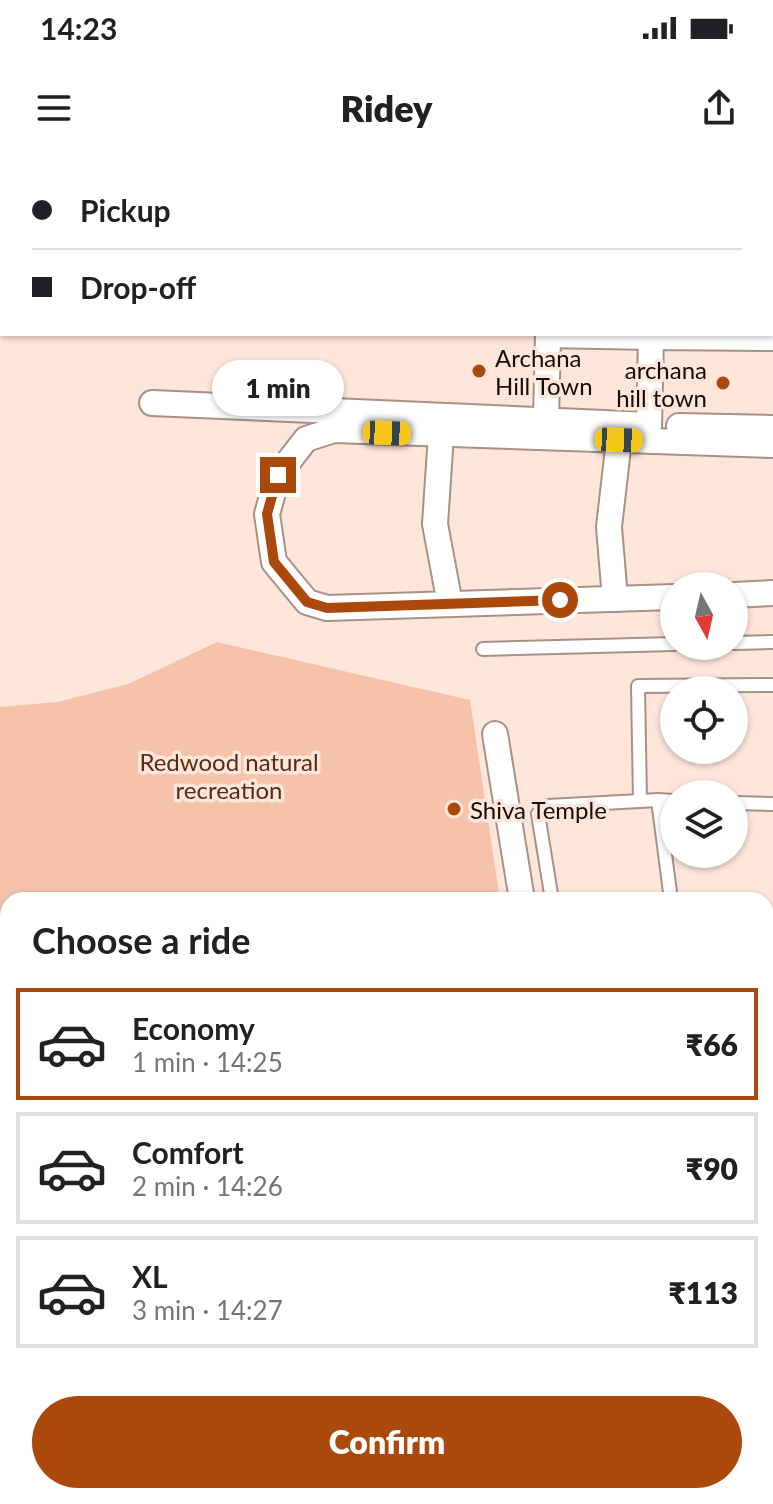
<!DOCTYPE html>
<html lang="en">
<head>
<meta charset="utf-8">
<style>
	:root { --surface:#fff; --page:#f6f6f6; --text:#202124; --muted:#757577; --line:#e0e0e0; --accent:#ab480b }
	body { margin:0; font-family:Lato,sans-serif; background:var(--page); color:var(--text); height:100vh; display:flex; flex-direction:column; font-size:30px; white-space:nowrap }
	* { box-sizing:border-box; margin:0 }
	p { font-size:26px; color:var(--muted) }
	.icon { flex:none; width:44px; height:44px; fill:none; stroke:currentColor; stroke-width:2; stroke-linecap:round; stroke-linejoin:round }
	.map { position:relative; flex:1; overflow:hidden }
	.sheet { position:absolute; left:0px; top:732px; width:774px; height:612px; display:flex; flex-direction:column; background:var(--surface); border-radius:24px 24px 0 0; box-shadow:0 2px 6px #0004 }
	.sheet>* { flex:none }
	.banner { position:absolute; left:0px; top:0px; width:774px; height:176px; box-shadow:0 2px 6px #0004; display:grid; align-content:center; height:176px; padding:0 32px; background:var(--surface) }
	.needle { width:52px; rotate:172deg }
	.tools { position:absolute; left:660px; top:412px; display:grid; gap:16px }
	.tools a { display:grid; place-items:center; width:88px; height:88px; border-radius:50%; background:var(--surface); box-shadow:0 2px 6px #0004; font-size:40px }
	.end { position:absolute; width:36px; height:36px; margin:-18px; border:10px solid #ab480b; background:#fff; box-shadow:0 0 0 4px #fff }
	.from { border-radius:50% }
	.bubble { position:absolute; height:56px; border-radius:28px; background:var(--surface); box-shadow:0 2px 6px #0004; font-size:26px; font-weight:800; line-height:56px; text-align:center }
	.car { position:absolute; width:24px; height:48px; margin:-24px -12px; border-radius:10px; box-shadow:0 0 6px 2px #0007; background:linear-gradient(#f5c518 24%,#345 0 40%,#f5c518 0 76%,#345 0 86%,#f5c518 0) }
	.banner b { display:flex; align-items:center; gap:28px; height:76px; font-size:30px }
	.banner b+b { border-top:2px solid var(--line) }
	.banner i { width:20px; height:20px; background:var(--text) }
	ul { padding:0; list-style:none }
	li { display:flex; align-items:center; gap:24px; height:112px; margin:0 16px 12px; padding:0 16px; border:4px solid var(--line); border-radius:0px }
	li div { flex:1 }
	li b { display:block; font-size:30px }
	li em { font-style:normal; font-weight:800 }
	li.selected { border-color:var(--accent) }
	li>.icon { width:72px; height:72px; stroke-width:1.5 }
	h2 { padding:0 32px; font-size:36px; line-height:96px }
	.primary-button { display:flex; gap:16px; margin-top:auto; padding:16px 32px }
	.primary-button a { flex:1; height:92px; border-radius:48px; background:var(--accent); color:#fff; font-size:32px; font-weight:800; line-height:92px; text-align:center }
	.status { display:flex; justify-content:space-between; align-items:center; height:56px; padding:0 40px; background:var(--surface); direction:ltr }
	.status svg { height:22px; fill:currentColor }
	header { display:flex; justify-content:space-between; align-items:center; height:104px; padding:0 32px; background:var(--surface); font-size:36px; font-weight:800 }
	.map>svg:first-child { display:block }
</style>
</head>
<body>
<div class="status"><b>14:23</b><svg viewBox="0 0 49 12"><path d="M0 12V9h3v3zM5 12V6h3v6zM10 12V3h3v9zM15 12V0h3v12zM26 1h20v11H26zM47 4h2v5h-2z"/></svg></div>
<header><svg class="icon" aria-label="menu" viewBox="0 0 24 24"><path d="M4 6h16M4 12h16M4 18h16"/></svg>Ridey<svg class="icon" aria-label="share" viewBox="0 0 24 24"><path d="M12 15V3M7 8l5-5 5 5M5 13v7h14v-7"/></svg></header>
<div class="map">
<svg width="773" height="1344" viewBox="0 0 773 1344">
	<rect width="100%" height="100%" fill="#fee6da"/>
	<!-- green -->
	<g fill="#f6c3aa">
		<rect x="66" y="0" width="502" height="2"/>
		<polygon points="217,482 470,540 500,740 8,740 8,1043 0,1044 0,547 58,542 128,524"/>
	</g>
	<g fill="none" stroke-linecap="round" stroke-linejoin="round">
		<defs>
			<g id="service">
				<polyline points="734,483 773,482"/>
				<polyline points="483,489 674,484"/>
				<polyline points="640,641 638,526 773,525"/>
				<polyline points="734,643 773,644"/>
				<polyline points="552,740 538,654 548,646 658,640"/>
				<polyline points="671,740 658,640 674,641"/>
				<polyline points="766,831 773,831"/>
				<polyline points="0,958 8,957"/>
				<polyline points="766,985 773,987"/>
				<polyline points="0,997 8,995"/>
				<polyline points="766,1259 773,1260"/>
			</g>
			<g id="minor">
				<polyline points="152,243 649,265 651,177 773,178"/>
				<polyline points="546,260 548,175 651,177"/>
				<polyline points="679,266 773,268"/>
				<polyline points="441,275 435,364 450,444"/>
				<polyline points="734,435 773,433"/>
				<polyline points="674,437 327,448 307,442 274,402 267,354 278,315 306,279 334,270 773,285"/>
				<polyline points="615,439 609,367 619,280"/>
				<polyline points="495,574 522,740"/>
				<polyline points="0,1172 8,1171"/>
				<polyline points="438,1336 438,1344"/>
				<polyline points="584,1336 584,1344"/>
				<polyline points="86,1344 115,1336"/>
			</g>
			<g id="tertiary">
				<polyline points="0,1055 8,1054"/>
				<polyline points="0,1085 8,1083"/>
				<polyline points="301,1336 302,1344"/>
			</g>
			<g id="secondary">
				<polyline points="0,801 8,806"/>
				<polyline points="766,1098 773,1099"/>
			</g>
		</defs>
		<!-- service casing -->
		<use href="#service" stroke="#a89186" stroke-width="16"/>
		<!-- minor casing -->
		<use href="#minor" stroke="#a89186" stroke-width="28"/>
		<!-- tertiary casing -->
		<use href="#tertiary" stroke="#a89186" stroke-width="32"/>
		<!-- secondary casing -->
		<use href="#secondary" stroke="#a89186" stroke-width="36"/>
		<!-- service -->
		<use href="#service" stroke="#fff" stroke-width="12"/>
		<!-- minor -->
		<use href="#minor" stroke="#fff" stroke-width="24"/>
		<!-- tertiary -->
		<use href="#tertiary" stroke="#fff" stroke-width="28"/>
		<!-- secondary -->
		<use href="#secondary" stroke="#fff" stroke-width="32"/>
	</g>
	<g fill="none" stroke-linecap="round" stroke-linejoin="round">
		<!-- route -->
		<polyline stroke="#ab480b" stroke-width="10" points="278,315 267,354 274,402 307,442 327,448 560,440"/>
	</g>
	<!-- markers -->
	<g fill="#ab480b" stroke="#fee6da" stroke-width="3">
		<circle cx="479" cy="211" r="8"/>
		<circle cx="723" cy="223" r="8"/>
		<circle cx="454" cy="649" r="8"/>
	</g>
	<g text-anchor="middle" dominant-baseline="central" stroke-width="7" stroke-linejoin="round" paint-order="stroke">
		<!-- poi labels -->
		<g font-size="24" fill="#140c08" stroke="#fee6da" text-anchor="start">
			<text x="495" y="197">Archana<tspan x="495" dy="28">Hill Town</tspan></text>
			<text x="707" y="209" text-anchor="end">archana<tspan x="707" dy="28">hill town</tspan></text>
			<text x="470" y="649">Shiva Temple</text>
		</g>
		<!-- park labels -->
		<g font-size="24" fill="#592b12" stroke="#fee6da">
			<text x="229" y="601">Redwood natural<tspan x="229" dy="28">recreation</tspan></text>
		</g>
	</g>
</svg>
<div class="tools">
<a><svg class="needle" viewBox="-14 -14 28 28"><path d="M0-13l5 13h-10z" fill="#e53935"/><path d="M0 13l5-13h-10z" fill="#757577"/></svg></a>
<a><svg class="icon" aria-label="locate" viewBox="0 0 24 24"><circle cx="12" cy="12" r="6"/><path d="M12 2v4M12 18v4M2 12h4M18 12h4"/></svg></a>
<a><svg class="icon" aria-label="layers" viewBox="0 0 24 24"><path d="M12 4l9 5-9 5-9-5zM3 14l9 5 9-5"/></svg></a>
</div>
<i class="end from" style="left:560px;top:440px"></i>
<i class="end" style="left:278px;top:315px"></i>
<div class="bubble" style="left:212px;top:200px;width:132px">1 min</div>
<i class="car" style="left:387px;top:273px;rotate:92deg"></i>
<i class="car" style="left:619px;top:280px;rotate:92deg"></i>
<div class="banner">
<b><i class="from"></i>Pickup</b>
<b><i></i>Drop-off</b>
</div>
<section class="sheet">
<h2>Choose a ride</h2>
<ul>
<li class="selected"><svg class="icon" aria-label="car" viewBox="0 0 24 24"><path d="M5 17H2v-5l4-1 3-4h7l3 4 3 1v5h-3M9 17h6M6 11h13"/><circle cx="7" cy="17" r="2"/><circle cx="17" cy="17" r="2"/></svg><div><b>Economy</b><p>1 min · 14:25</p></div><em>₹66</em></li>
<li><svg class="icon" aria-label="car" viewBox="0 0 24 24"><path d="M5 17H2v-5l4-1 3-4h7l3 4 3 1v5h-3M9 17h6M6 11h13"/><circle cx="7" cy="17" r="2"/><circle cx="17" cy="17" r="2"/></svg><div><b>Comfort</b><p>2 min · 14:26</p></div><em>₹90</em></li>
<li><svg class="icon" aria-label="car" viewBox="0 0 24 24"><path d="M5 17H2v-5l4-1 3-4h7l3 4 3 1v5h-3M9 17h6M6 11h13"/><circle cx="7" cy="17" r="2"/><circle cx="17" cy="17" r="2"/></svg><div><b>XL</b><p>3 min · 14:27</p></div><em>₹113</em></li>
</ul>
<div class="primary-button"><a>Confirm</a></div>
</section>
</div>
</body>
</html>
